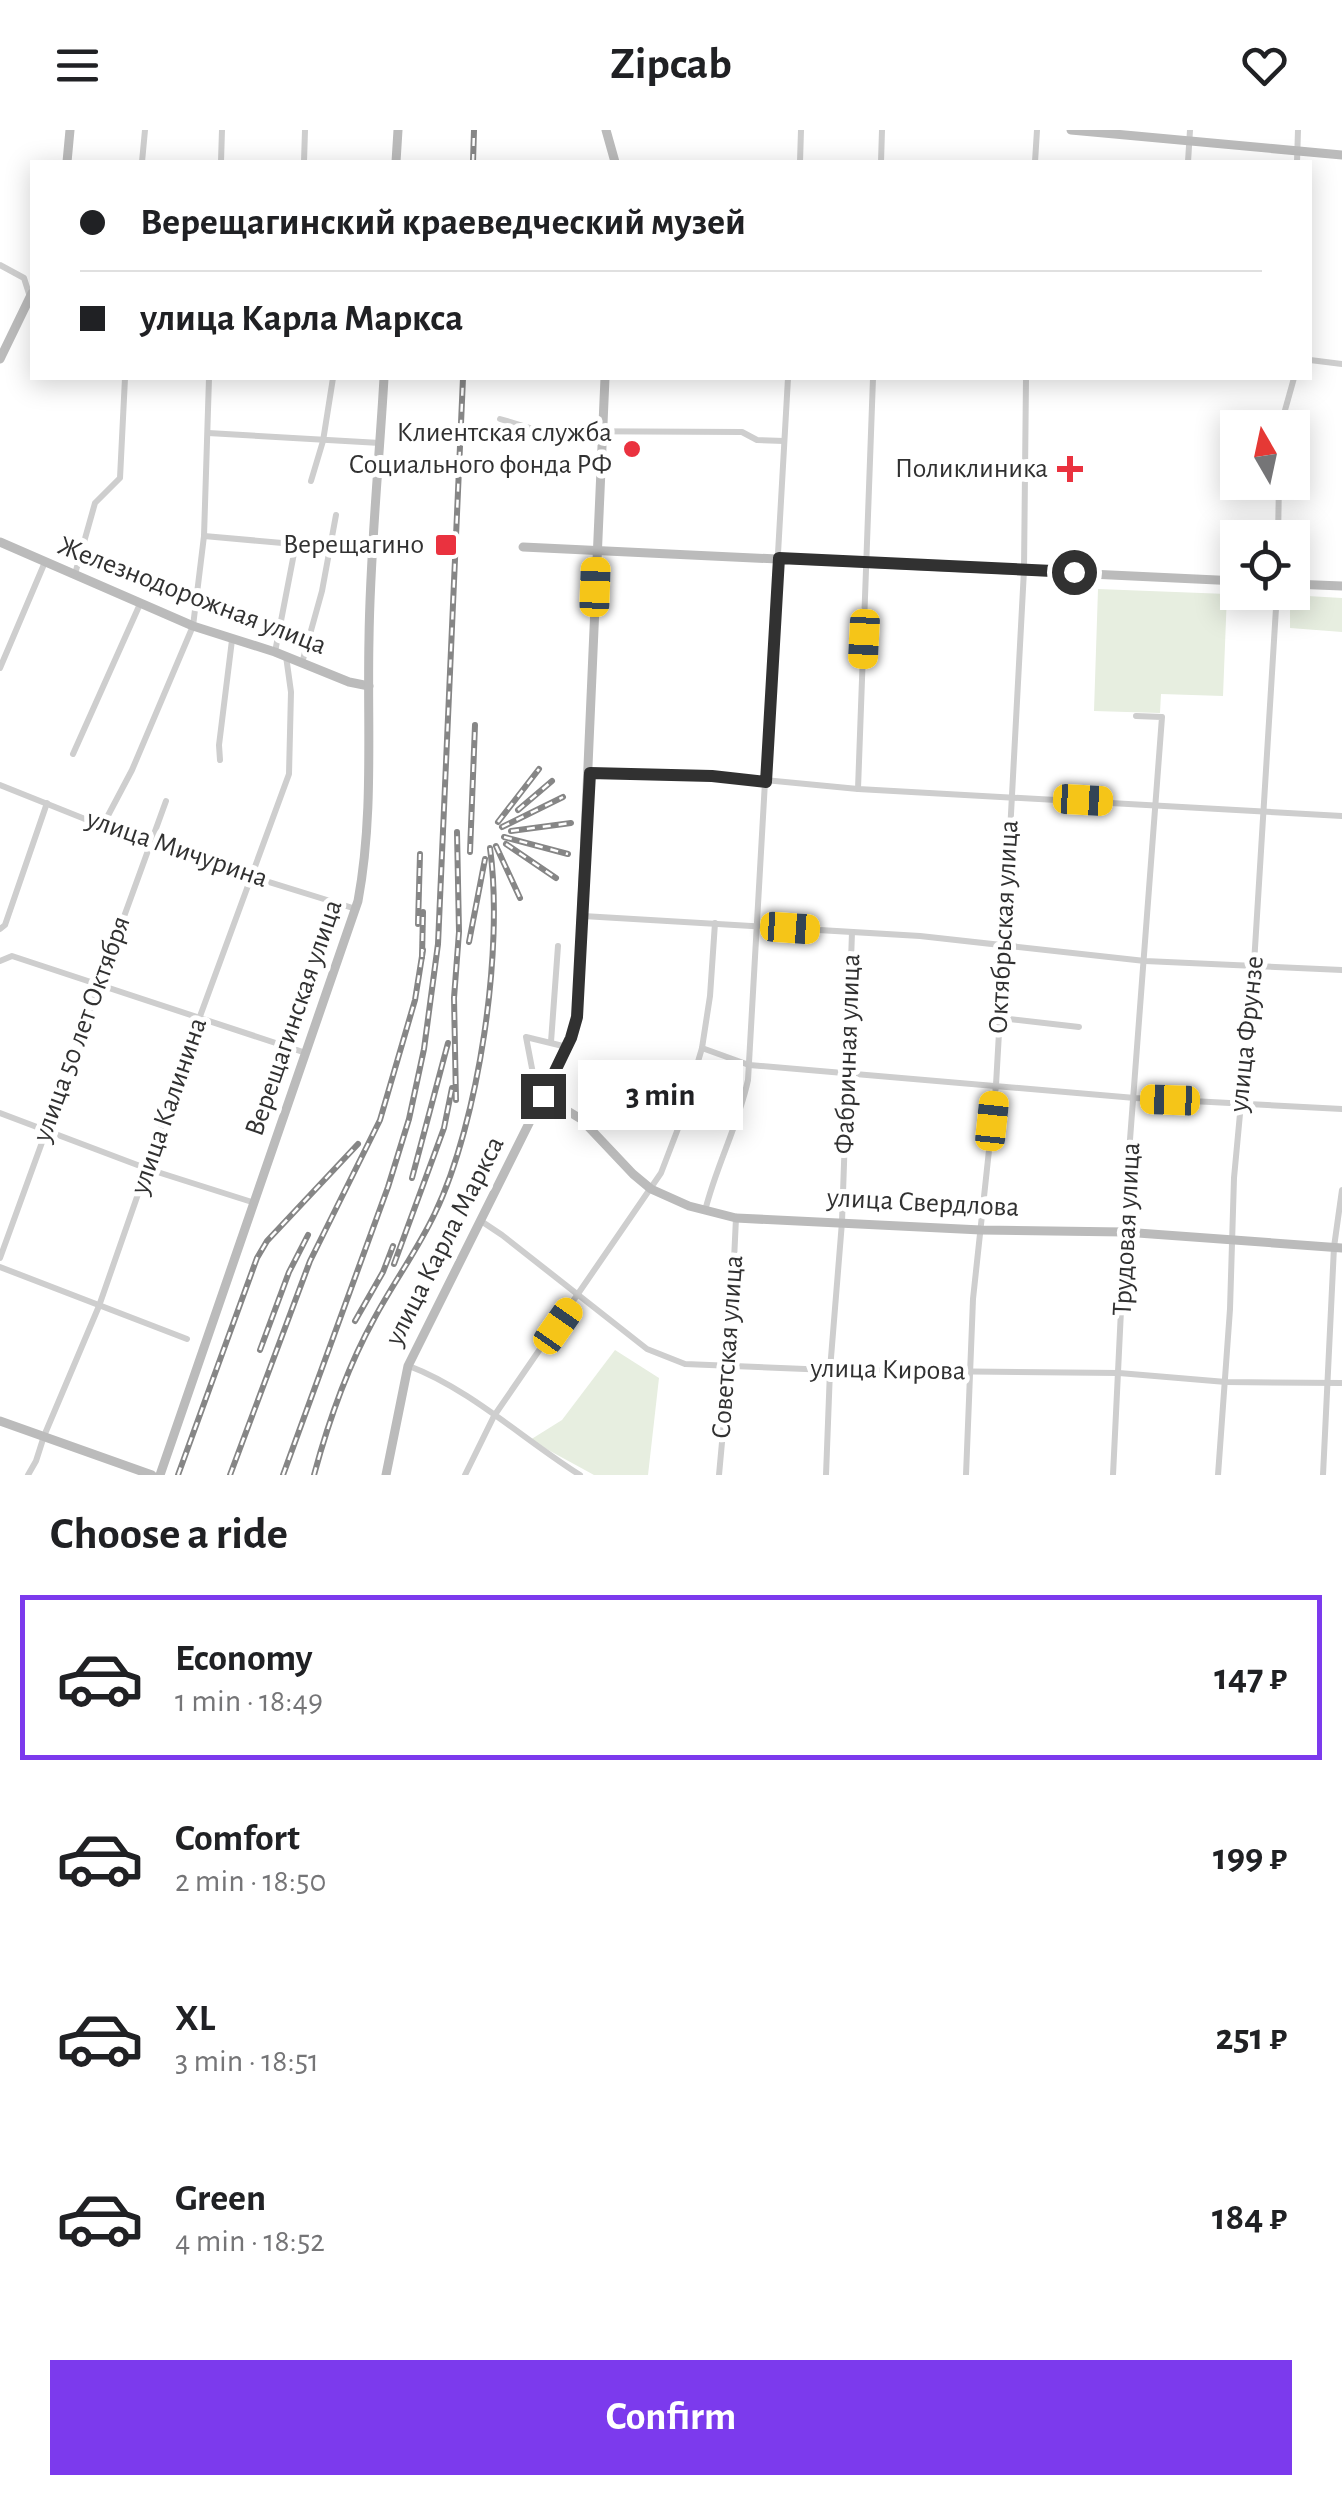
<!DOCTYPE html>
<html lang="en">
<head>
<meta charset="utf-8">
<style>
	:root { --surface:#fff; --page:#f2f2f2; --text:#202124; --muted:#757577; --line:#e0e0e0; --accent:#7c3aed }
	body { margin:0; font-family:"Alegreya Sans",sans-serif; background:var(--page); color:var(--text); height:100vh; display:flex; flex-direction:column; font-size:38px; white-space:nowrap }
	* { box-sizing:border-box; margin:0 }
	p { font-size:32px; color:var(--muted) }
	.icon { flex:none; width:55px; height:55px; fill:none; stroke:currentColor; stroke-width:2; stroke-linecap:round; stroke-linejoin:round }
	.map { position:relative; height:1345px; overflow:hidden }
	.panel { display:flex; flex-direction:column; background:var(--surface); flex:1 }
	.panel>* { flex:none }
	.guide { position:absolute; left:30px; top:30px; width:1282px; height:220px; border-radius:0px; box-shadow:0 5px 25px #0003; display:grid; align-content:center; height:220px; padding:0 50px; background:var(--surface) }
	.needle { width:65px; rotate:351deg }
	.buttons { position:absolute; left:1220px; top:280px; display:grid; gap:20px }
	.buttons a { display:grid; place-items:center; width:90px; height:90px; border-radius:0px; background:var(--surface); box-shadow:0 5px 25px #0003; font-size:50px }
	.end { position:absolute; width:45px; height:45px; margin:-22px; border:12px solid #313131; background:#fff; box-shadow:0 0 0 5px #fff }
	.from { border-radius:50% }
	.bubble { position:absolute; height:70px; border-radius:0px; background:var(--surface); box-shadow:0 5px 25px #0003; font-size:32px; font-weight:700; line-height:70px; text-align:center }
	.car { position:absolute; width:30px; height:60px; margin:-30px -15px; border-radius:12px; box-shadow:0 0 8px 2px #0007; background:linear-gradient(#f5c518 24%,#345 0 40%,#f5c518 0 76%,#345 0 86%,#f5c518 0) }
	.guide b { display:flex; align-items:center; gap:35px; height:95px; font-size:38px }
	.guide b+b { border-top:2px solid var(--line) }
	.guide i { width:25px; height:25px; background:var(--text) }
	ul { padding:0; list-style:none }
	li { display:flex; align-items:center; gap:30px; height:165px; margin:0 20px 15px; padding:0 30px; border:5px solid transparent; border-radius:0px }
	li div { flex:1 }
	li b { display:block; font-size:38px }
	li em { font-style:normal; font-weight:700 }
	li.active { border-color:var(--accent) }
	li>.icon { width:90px; height:90px; stroke-width:1.5 }
	h2 { padding:0 50px; font-size:45px; line-height:120px }
	.primary-button { display:flex; gap:20px; margin-top:auto; padding:20px 50px }
	.primary-button a { flex:1; height:115px; border-radius:0px; background:var(--accent); color:#fff; font-size:40px; font-weight:700; line-height:115px; text-align:center }
	header { display:flex; justify-content:space-between; align-items:center; height:130px; padding:0 50px; background:var(--surface); font-size:45px; font-weight:700 }
	.map>svg:first-child { display:block }
</style>
</head>
<body>
<header><svg class="icon" aria-label="menu" viewBox="0 0 24 24"><path d="M4 6h16M4 12h16M4 18h16"/></svg>Zipcab<svg class="icon" aria-label="heart" viewBox="0 0 24 24"><path d="M12 20l-8-8c-3-5 5-10 8-4 3-6 11-1 8 4z"/></svg></header>
<div class="map">
<svg width="1342" height="1345" viewBox="0 0 1342 1345">
	<rect width="100%" height="100%" fill="#fff"/>
	<!-- green -->
	<g fill="#e7eee0">
		<polygon points="1098,459 1227,464 1223,566 1161,564 1160,583 1094,581"/>
		<polygon points="1290,465 1342,468 1342,502 1290,498"/>
		<polygon points="615,1220 659,1248 648,1345 594,1345 530,1310 562,1290"/>
	</g>
	<g fill="none" stroke-linecap="round" stroke-linejoin="round">
		<!-- street -->
		<g stroke="#cecece" stroke-width="6">
			<polyline points="142,32 145,0"/>
			<polyline points="221,32 222,0"/>
			<polyline points="304,32 305,0"/>
			<polyline points="800,32 801,0"/>
			<polyline points="881,32 882,0"/>
			<polyline points="1035,32 1037,0"/>
			<polyline points="1188,32 1190,0"/>
			<polyline points="1297,32 1298,0"/>
			<polyline points="0,135 24,148 32,173"/>
			<polyline points="1310,230 1342,234"/>
			<polyline points="500,289 540,301 742,302 757,310 784,311"/>
			<polyline points="1280,298 1294,248"/>
			<polyline points="208,303 380,313"/>
			<polyline points="311,351 323,311 333,248"/>
			<polyline points="204,406 373,421"/>
			<polyline points="1278,408 1279,352"/>
			<polyline points="75,444 95,373 120,348 125,248"/>
			<polyline points="275,522 296,413"/>
			<polyline points="302,533 322,461 336,385"/>
			<polyline points="0,538 45,432"/>
			<polyline points="73,624 140,474"/>
			<polyline points="220,630 219,615 232,510"/>
			<polyline points="590,643 734,647 858,659 1342,686"/>
			<polyline points="0,655 150,715 356,779"/>
			<polyline points="858,659 873,248"/>
			<polyline points="103,695 132,640 193,496 204,406 209,248"/>
			<polyline points="583,786 920,806 1145,831 1342,840"/>
			<polyline points="0,799 5,795 47,673"/>
			<polyline points="0,831 12,826 306,923"/>
			<polyline points="1000,888 1079,897"/>
			<polyline points="551,912 558,816"/>
			<polyline points="702,918 749,935 1135,968 1342,979"/>
			<polyline points="543,966 535,954 526,907 567,917"/>
			<polyline points="0,983 148,1039 255,1073"/>
			<path d="M 705,1081 C 716,1036 738,996 748,950 L 788,248"/>
			<polyline points="481,1091 502,1105 647,1219 685,1234 830,1240 1119,1243 1226,1252 1342,1253"/>
			<polyline points="0,1128 166,671"/>
			<polyline points="0,1137 187,1209"/>
			<path d="M 409,1236 C 470,1259 524,1310 580,1345"/>
			<polyline points="28,1345 36,1331 44,1306 99,1176 199,889 289,644 291,562 286,526"/>
			<polyline points="465,1345 494,1286 661,1043 679,996 702,918 710,866 715,793"/>
			<polyline points="719,1345 729,1236 736,1088"/>
			<polyline points="826,1345 830,1240 842,1092 852,802"/>
			<polyline points="966,1345 973,1169 996,955 1004,815 1024,440 1026,248"/>
			<polyline points="1113,1345 1128,1036 1162,587 1136,586"/>
			<polyline points="1218,1345 1230,1179 1234,1048 1254,834 1277,462"/>
			<polyline points="1323,1345 1334,1117 1342,1060"/>
		</g>
		<!-- secondary -->
		<g stroke="#bbb" stroke-width="9">
			<polyline points="606,0 615,32"/>
			<polyline points="1071,0 1342,25"/>
			<polyline points="67,32 70,0"/>
			<polyline points="396,32 398,0"/>
			<polyline points="0,229 32,163"/>
			<polyline points="0,412 193,496 275,522 349,552 369,556"/>
			<polyline points="523,417 1238,451"/>
			<polyline points="1292,454 1342,456"/>
			<polyline points="543,966 581,989 633,1044 651,1059 689,1076 736,1088 981,1100 1124,1102 1342,1118"/>
			<polyline points="0,1291 152,1345"/>
			<path d="M 160,1345 L 358,771 C 374,685 367,597 369,509 C 370,422 379,335 384,248"/>
			<polyline points="386,1345 408,1236 567,917 577,887 605,248"/>
		</g>
		<defs>
			<g id="rail">
				<polyline points="473,32 474,0"/>
				<polyline points="518,680 552,651"/>
				<polyline points="498,692 539,639"/>
				<polyline points="502,697 563,667"/>
				<polyline points="511,701 571,693"/>
				<polyline points="504,707 568,724"/>
				<polyline points="506,714 556,748"/>
				<polyline points="496,716 520,768"/>
				<polyline points="470,722 475,595"/>
				<polyline points="418,794 420,724"/>
				<polyline points="469,812 485,729"/>
				<polyline points="422,827 423,782"/>
				<polyline points="456,970 454,868 459,802 457,702"/>
				<polyline points="412,1048 448,913"/>
				<polyline points="394,1134 444,998 452,958"/>
				<polyline points="355,1191 383,1142 393,1116"/>
				<polyline points="260,1220 289,1142 308,1105"/>
				<polyline points="178,1345 257,1128 267,1111 358,1014"/>
				<polyline points="230,1345 310,1131 380,990 415,870 423,820"/>
				<polyline points="283,1345 388,1057 409,989 424,919 438,814 463,248"/>
				<path d="M 314,1345 C 328,1293 348,1236 374,1189 C 393,1153 417,1121 435,1083 C 479,991 504,819 490,718"/>
			</g>
		</defs>
		<!-- rail casing -->
		<use href="#rail" stroke="#868686" stroke-width="6"/>
		<!-- rail -->
		<use href="#rail" stroke="#fff" stroke-width="2.5" stroke-dasharray="8" stroke-linecap="butt"/>
	</g>
	<g fill="none" stroke-linecap="round" stroke-linejoin="round">
		<!-- route -->
		<polyline stroke="#313131" stroke-width="12" points="543,966 571,908 577,887 590,643 712,646 766,652 779,428 1074,442"/>
	</g>
	<!-- markers -->
	<g fill="#ea323f" stroke="#fff" stroke-width="4">
		<circle cx="632" cy="319" r="10"/>
		<path d="M1065 324h10v10h10v10h-10v10h-10v-10h-10v-10h10z"/>
		<rect x="434" y="403" width="24" height="24" rx="5"/>
	</g>
	<g text-anchor="middle" dominant-baseline="central" stroke-width="10" stroke-linejoin="round" paint-order="stroke">
		<!-- poi labels -->
		<g font-size="28" fill="#313131" stroke="#fff" text-anchor="end">
			<text x="612" y="303">Клиентская служба<tspan x="612" dy="32">Социального фонда РФ</tspan></text>
			<text x="1048" y="339">Поликлиника</text>
			<text x="424" y="415">Верещагино</text>
		</g>
		<!-- street labels -->
		<g font-size="28" fill="#313131" stroke="#fff">
			<text transform="translate(192 466) rotate(21)">Железнодорожная улица</text>
			<text transform="translate(177 719) rotate(19)">улица Мичурина</text>
			<text transform="translate(1004 797) rotate(-87)">Октябрьская улица</text>
			<text transform="translate(294 888) rotate(-71)">Верещагинская улица</text>
			<text transform="translate(82 899) rotate(-70)">улица 50 лет Октября</text>
			<text transform="translate(1247 904) rotate(-84)">улица Фрунзе</text>
			<text transform="translate(848 924) rotate(-88)">Фабричная улица</text>
			<text transform="translate(169 976) rotate(-71)">улица Калинина</text>
			<text transform="translate(923 1073) rotate(3)">улица Свердлова</text>
			<text transform="translate(1127 1099) rotate(-87)">Трудовая улица</text>
			<text transform="translate(445 1111) rotate(-63)">улица Карла Маркса</text>
			<text transform="translate(728 1217) rotate(-86)">Советская улица</text>
			<text transform="translate(888 1240) rotate(1)">улица Кирова</text>
		</g>
	</g>
</svg>
<div class="buttons">
<a><svg class="needle" viewBox="-14 -14 28 28"><path d="M0-13l5 13h-10z" fill="#e53935"/><path d="M0 13l5-13h-10z" fill="#757577"/></svg></a>
<a><svg class="icon" aria-label="locate" viewBox="0 0 24 24"><circle cx="12" cy="12" r="6"/><path d="M12 2v4M12 18v4M2 12h4M18 12h4"/></svg></a>
</div>
<i class="end from" style="left:1074px;top:442px"></i>
<i class="end" style="left:543px;top:966px"></i>
<div class="bubble" style="left:578px;top:930px;width:165px">3 min</div>
<i class="car" style="left:595px;top:457px;rotate:2deg"></i>
<i class="car" style="left:864px;top:509px;rotate:183deg"></i>
<i class="car" style="left:1083px;top:670px;rotate:93deg"></i>
<i class="car" style="left:790px;top:798px;rotate:94deg"></i>
<i class="car" style="left:1170px;top:970px;rotate:272deg"></i>
<i class="car" style="left:992px;top:991px;rotate:6deg"></i>
<i class="car" style="left:558px;top:1196px;rotate:35deg"></i>
<div class="guide">
<b><i class="from"></i>Верещагинский краеведческий музей</b>
<b><i></i>улица Карла Маркса</b>
</div>
</div>
<section class="panel">
<h2>Choose a ride</h2>
<ul>
<li class="active"><svg class="icon" aria-label="car" viewBox="0 0 24 24"><path d="M5 17H2v-5l4-1 3-4h7l3 4 3 1v5h-3M9 17h6M6 11h13"/><circle cx="7" cy="17" r="2"/><circle cx="17" cy="17" r="2"/></svg><div><b>Economy</b><p>1 min · 18:49</p></div><em>147 ₽</em></li>
<li><svg class="icon" aria-label="car" viewBox="0 0 24 24"><path d="M5 17H2v-5l4-1 3-4h7l3 4 3 1v5h-3M9 17h6M6 11h13"/><circle cx="7" cy="17" r="2"/><circle cx="17" cy="17" r="2"/></svg><div><b>Comfort</b><p>2 min · 18:50</p></div><em>199 ₽</em></li>
<li><svg class="icon" aria-label="car" viewBox="0 0 24 24"><path d="M5 17H2v-5l4-1 3-4h7l3 4 3 1v5h-3M9 17h6M6 11h13"/><circle cx="7" cy="17" r="2"/><circle cx="17" cy="17" r="2"/></svg><div><b>XL</b><p>3 min · 18:51</p></div><em>251 ₽</em></li>
<li><svg class="icon" aria-label="car" viewBox="0 0 24 24"><path d="M5 17H2v-5l4-1 3-4h7l3 4 3 1v5h-3M9 17h6M6 11h13"/><circle cx="7" cy="17" r="2"/><circle cx="17" cy="17" r="2"/></svg><div><b>Green</b><p>4 min · 18:52</p></div><em>184 ₽</em></li>
</ul>
<div class="primary-button"><a>Confirm</a></div>
</section>
</body>
</html>
